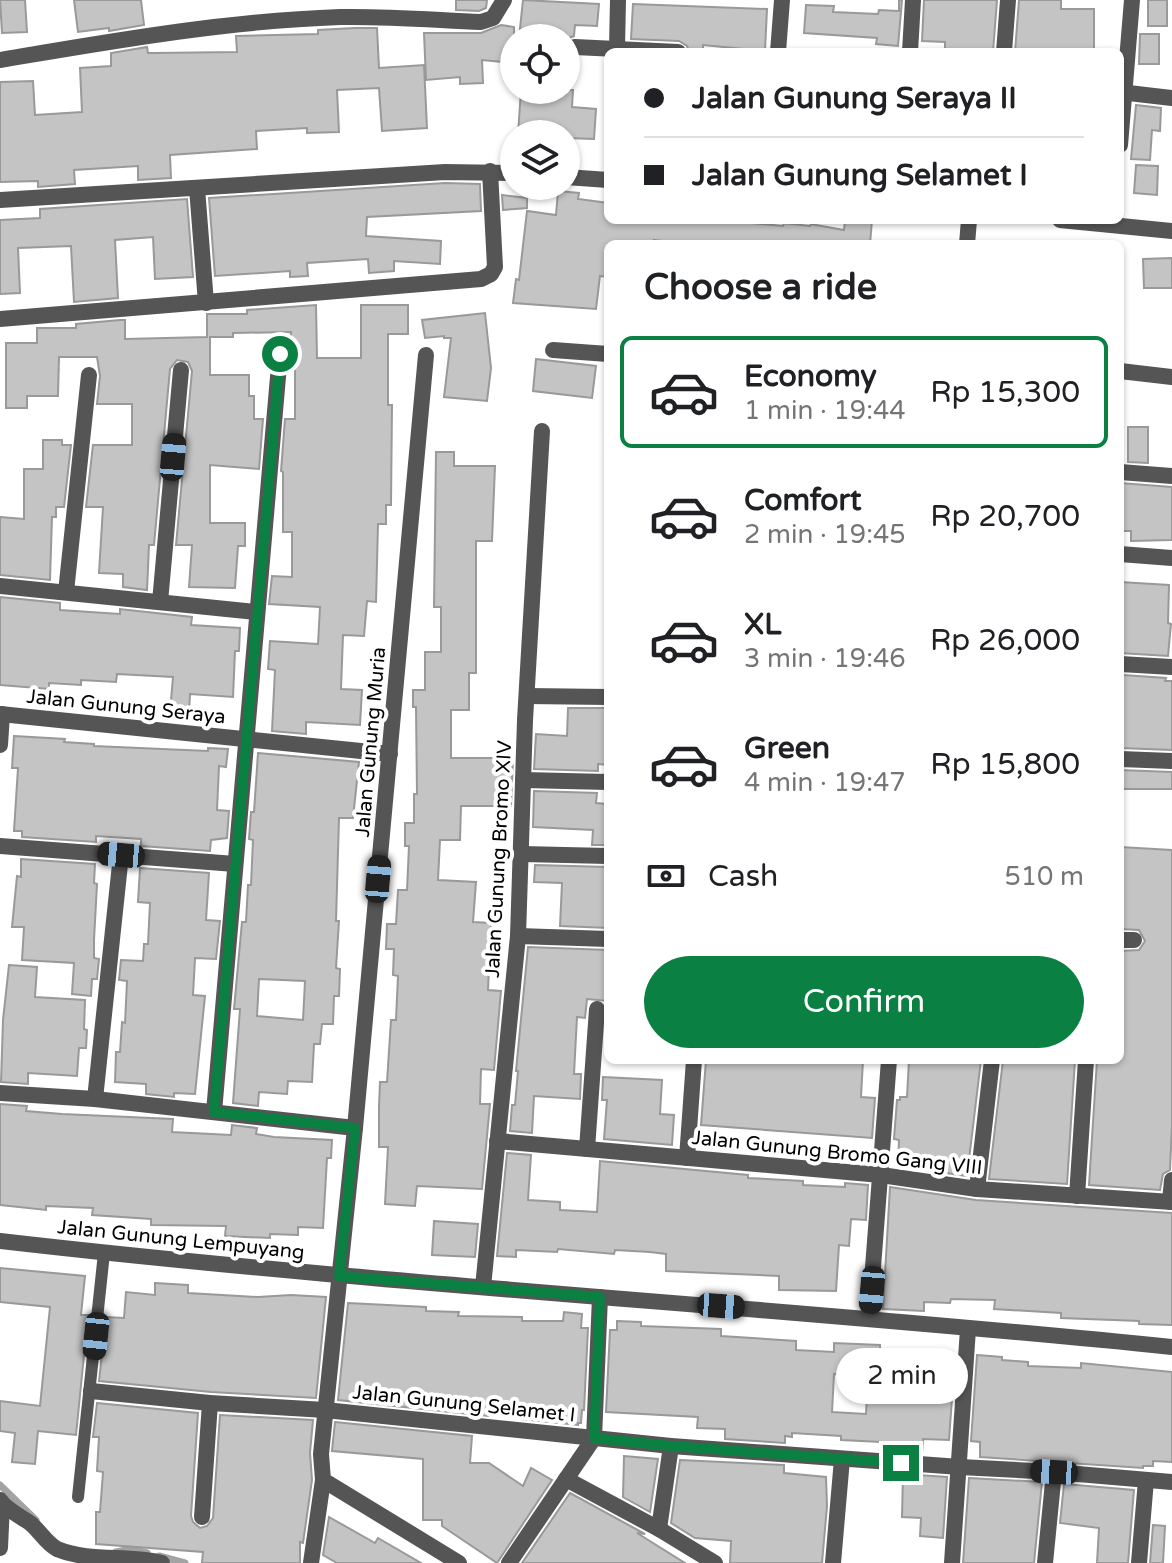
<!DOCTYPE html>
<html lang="en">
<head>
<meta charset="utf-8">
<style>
	:root { --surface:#fff; --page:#f2f2f2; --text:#202124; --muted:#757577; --line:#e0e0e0; --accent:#0b8043 }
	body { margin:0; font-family:"Varela Round",sans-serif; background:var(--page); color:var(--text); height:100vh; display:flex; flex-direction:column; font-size:30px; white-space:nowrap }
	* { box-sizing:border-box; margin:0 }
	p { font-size:26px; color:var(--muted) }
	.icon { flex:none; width:44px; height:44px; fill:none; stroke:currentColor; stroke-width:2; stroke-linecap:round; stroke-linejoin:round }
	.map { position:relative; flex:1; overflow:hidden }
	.side { position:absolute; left:604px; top:240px; width:520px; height:824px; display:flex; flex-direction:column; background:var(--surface); border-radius:12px; box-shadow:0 2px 6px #0004 }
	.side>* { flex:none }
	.guide { position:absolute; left:604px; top:48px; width:520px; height:176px; border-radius:12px; box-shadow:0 2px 6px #0004; display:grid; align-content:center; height:176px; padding:0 40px; background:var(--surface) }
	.fabs { position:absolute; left:500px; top:24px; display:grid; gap:16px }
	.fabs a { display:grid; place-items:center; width:80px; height:80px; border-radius:50%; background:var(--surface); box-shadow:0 2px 6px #0004; font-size:40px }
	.end { position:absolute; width:36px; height:36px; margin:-18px; border:10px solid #0b8043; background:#fff; box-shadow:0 0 0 4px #fff }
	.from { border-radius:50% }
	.bubble { position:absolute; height:56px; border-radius:28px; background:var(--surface); box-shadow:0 2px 6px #0004; font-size:26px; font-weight:600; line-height:56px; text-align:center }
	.car { position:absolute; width:24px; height:48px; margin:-24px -12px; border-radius:10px; box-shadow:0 0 6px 2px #0007; background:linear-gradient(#222 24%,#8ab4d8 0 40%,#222 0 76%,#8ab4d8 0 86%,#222 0) }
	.guide b { display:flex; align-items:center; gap:28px; height:76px; font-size:30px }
	.guide b+b { border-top:2px solid var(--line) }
	.guide i { width:20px; height:20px; background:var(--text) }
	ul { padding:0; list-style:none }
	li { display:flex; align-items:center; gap:24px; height:112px; margin:0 16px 12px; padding:0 24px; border:4px solid transparent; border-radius:12px }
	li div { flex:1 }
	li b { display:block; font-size:30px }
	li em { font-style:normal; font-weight:600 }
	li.selected { border-color:var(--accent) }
	li>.icon { width:72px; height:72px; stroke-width:1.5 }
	h2 { padding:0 40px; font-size:36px; line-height:96px }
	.pay { display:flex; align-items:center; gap:20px; height:88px; padding:0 40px; font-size:30px }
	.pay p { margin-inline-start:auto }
	.primary-button { display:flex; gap:16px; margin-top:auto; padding:16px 40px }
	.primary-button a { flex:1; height:92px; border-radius:48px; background:var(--accent); color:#fff; font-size:32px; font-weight:600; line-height:92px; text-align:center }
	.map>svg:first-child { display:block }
</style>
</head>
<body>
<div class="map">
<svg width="1172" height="1563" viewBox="0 0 1172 1563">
	<rect width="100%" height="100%" fill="#fff"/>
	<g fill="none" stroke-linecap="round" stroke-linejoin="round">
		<!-- stream -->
		<g stroke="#a3a3a3" stroke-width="7">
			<polyline points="0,1485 36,1520"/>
			<polyline points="116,1552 131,1549 147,1553"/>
			<polyline points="159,1556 185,1563"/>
		</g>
	</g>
	<!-- building -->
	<g fill="#c4c4c4" stroke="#999" stroke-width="2" fill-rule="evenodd">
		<polygon points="0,0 25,0 27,32 2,33"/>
		<polygon points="74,0 141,0 144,25 109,31 109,28 78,32"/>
		<polygon points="456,0 487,0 486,8 479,11 456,10"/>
		<polygon points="523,0 599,4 597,26 575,25 574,36 569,38 519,38"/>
		<polygon points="899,0 902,0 898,46 876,44 877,38 804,33 806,5 834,6 833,12 878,14 879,10 899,11"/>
		<polygon points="924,0 997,0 993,52 945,51 945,42 922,41"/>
		<polygon points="1019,0 1061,0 1061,9 1094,9 1094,52 1015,52"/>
		<rect x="1148" y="0" width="19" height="26"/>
		<polygon points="633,4 767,9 765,51 703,45 703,52 689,52 687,46 679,41 631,39"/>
		<polygon points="501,25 514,27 514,63 482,60 483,83 460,84 460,77 426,80 424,33 481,33"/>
		<polygon points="355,28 377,28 379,68 424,65 427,128 382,131 379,88 337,90 339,132 307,133 307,128 256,131 257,149 170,155 171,178 138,180 138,166 74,170 75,184 38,187 38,181 0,182 0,82 33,81 35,115 82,112 80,68 111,66 111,53 147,47 148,53 154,53 237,52 236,36 318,34 318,30"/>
		<polygon points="1140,34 1159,34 1159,64 1139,64"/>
		<polygon points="521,90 573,90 572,107 596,109 594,139 566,138 566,134 518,134"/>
		<polygon points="1136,105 1161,108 1160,131 1152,130 1150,160 1131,159"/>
		<polygon points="1136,165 1158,166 1157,195 1134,193"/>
		<polygon points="445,183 480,184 481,211 367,217 366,236 441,241 440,264 394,261 394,271 369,273 368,259 307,263 308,276 290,277 290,271 215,276 209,198"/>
		<polygon points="558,191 579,193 578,199 608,203 608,220 702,223 702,220 721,220 783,226 784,223 810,226 811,224 844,230 845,220 872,220 870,244 684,244 654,240 654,244 608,244 608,277 600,276 596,309 513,303 516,279 519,280 527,211 556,215"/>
		<polygon points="502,195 527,198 527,208 503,210"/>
		<polygon points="187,199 193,277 155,279 153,237 115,240 118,298 74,302 71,246 18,248 20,293 0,294 0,220 40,218 40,209"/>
		<polygon points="1172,258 1172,288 1144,288 1143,259"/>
		<polygon points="316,305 317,358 361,358 361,305 408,305 408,334 388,334 388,405 392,405 391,505 386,505 386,524 378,524 376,602 367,601 364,636 343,635 341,689 362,690 360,725 306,722 306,734 272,731 275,670 268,669 270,641 318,644 320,607 269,604 272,576 292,577 292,532 283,532 283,472 281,471 285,419 295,419 295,340 291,340 291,332 233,333 233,337 210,337 210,375 249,375 249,396 254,396 254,419 263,419 259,469 210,465 210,523 245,523 245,546 238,546 235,588 189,587 192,545 176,545 192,371 188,362 177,360 170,369 154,545 149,545 147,590 123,587 123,574 99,573 103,507 86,507 93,445 132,445 132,404 97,404 100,376 97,357 59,357 58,396 27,396 27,408 6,408 6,343 37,343 37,328 76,328 76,324 120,320 125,320 125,339 207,337 207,314 247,314 247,310"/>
		<polygon points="485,313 491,368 487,401 444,397 451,338 444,338 444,336 425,338 422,320"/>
		<polygon points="536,359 596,366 592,398 533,391"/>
		<polygon points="1128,427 1148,427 1148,463 1128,462"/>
		<polygon points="43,440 62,440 62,445 71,445 64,507 56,507 56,517 52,517 50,580 0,575 0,517 24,519 24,469 43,469"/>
		<polygon points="436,452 454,452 454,466 495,466 492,541 476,541 476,673 469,673 469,710 451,710 451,758 513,758 511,806 461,806 460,840 440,840 438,880 476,882 473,922 491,923 488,990 501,991 494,1070 481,1069 480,1104 490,1104 482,1189 417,1186 415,1206 385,1204 388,1147 379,1147 379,1106 380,1082 387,1082 391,1020 396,1020 398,976 393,975 394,949 386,949 387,924 396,924 398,890 407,890 409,846 405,846 405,823 414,823 414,794 417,794 416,707 413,707 413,690 425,690 425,652 441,652 441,607 434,607"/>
		<polygon points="1120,483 1172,487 1172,540 1131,541 1131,531 1120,531"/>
		<polygon points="1120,582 1169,585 1168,623 1171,624 1168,656 1120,653"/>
		<polygon points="0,597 60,603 60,610 120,614 120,609 192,617 191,625 240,628 239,651 235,651 233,697 190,694 189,713 170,712 173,677 117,674 116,682 81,680 81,685 49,683 49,689 0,685"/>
		<polygon points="1123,675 1166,678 1165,681 1172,681 1172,750 1120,748"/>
		<polygon points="568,708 608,708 608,765 598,764 598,771 534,769 536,734 567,736"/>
		<polygon points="14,736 65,739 64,742 94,744 94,746 208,751 208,748 228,749 226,767 219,766 217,810 229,811 227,838 211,840 210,851 141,846 141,839 96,836 96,842 22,837 22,831 14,831 18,768 12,768"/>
		<path d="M 258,753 L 359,762 L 353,818 L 339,818 L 336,921 L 339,921 L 336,968 L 340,969 L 339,996 L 334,996 L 333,1024 L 322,1024 L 320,1044 L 314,1044 L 312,1082 L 288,1081 L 287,1094 L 259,1092 L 258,1106 L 233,1103 L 240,1009 L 234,1009 L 242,922 L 246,922 L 248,885 L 251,885 L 253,840 L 249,839 L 251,812 L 254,812 ZM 259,979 L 305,981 L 303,1020 L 257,1016 Z"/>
		<polygon points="1120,770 1172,772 1172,789 1120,789"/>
		<polygon points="534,791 597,793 596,803 608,804 608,845 592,845 593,830 533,827"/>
		<polygon points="1120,847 1172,850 1172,1125 1170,1170 1163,1174 1160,1190 1089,1185 1097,1060 1120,1060 1120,951 1139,950 1145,941 1139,930 1120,929"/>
		<polygon points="21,859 95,864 94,883 97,884 94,940 94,958 99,959 97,979 92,979 91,996 72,994 74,963 22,960 24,927 12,927 17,876 21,877"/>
		<polygon points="535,865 608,867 608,928 560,926 562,883 534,882"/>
		<polygon points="140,868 209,873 206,920 220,921 216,959 195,958 193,995 205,996 195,1094 174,1093 174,1097 146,1094 146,1084 115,1082 116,1052 120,1052 122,1022 125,1023 127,981 119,980 121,960 143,961 144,944 148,944 150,903 138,902"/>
		<polygon points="528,947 608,950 608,1001 587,999 585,1018 577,1017 574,1074 581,1074 580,1099 534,1096 532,1133 510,1131 512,1105 515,1105 518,1071 516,1071"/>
		<polygon points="9,965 37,967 35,997 85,1000 84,1029 87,1030 86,1048 79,1048 77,1076 28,1073 28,1084 1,1082 3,1020"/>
		<polygon points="706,1060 863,1060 861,1097 875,1098 872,1138 701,1125"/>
		<polygon points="909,1060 981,1060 967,1176 898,1166 899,1140 894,1139 897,1100 900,1100 900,1097 907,1097"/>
		<polygon points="1003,1060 1075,1060 1067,1184 989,1179"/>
		<polygon points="603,1077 662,1080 660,1114 674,1115 672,1145 604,1139 607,1100 602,1100"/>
		<polygon points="0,1104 27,1106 26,1111 62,1114 173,1119 172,1132 231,1135 232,1125 257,1128 256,1134 274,1137 332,1140 331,1158 327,1158 323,1228 298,1227 298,1235 270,1234 270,1238 225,1236 226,1226 151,1225 151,1219 92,1215 93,1208 46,1206 46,1210 0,1205"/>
		<polygon points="507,1153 531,1155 528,1200 560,1202 560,1210 597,1212 600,1161 748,1175 748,1178 803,1181 803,1185 845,1187 845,1183 868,1185 866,1220 851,1219 849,1246 839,1245 836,1291 779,1290 779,1276 666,1271 666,1254 650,1252 615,1250 614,1254 558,1249 557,1252 516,1250 516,1257 497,1256"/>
		<polygon points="890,1187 976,1200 1172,1213 1172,1325 1139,1324 1139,1321 1061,1318 1061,1313 994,1309 995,1300 951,1299 950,1303 924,1302 924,1311 883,1309"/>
		<polygon points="434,1221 478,1224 475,1257 432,1255"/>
		<polygon points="0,1268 85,1276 81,1315 88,1315 76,1435 38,1431 35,1464 12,1462 15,1433 0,1431 0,1401 40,1406 50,1307 0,1302"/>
		<polygon points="155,1283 188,1285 188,1293 258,1297 291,1295 326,1297 316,1398 211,1392 99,1381 106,1317 124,1318 126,1292 155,1295"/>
		<polygon points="348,1303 426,1307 426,1311 459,1312 458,1316 522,1317 522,1321 563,1321 564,1312 582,1314 581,1328 588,1328 584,1410 582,1410 581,1423 578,1423 578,1425 522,1419 522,1416 488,1412 488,1416 338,1400"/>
		<path d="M 617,1321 L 641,1322 L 641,1326 L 721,1329 L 721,1336 L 796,1341 L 796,1350 L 834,1352 L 834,1343 L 880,1345 L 880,1349 L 928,1351 L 928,1355 L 955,1357 L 949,1440 L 923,1439 L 922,1453 L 902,1452 L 902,1443 L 841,1440 L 841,1436 L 792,1433 L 792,1437 L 785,1436 L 785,1443 L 725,1439 L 725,1429 L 697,1428 L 698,1417 L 606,1412 L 610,1330 L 617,1330 ZM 834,1374 L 868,1376 L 866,1414 L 832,1412 Z"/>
		<polygon points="977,1355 1002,1357 1002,1360 1028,1362 1028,1366 1081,1368 1081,1363 1172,1372 1172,1462 1153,1461 1153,1466 1143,1466 1143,1468 980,1457 980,1442 971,1441"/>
		<polygon points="97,1403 198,1413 191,1516 193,1522 200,1528 207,1526 213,1518 220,1415 313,1420 310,1453 312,1480 303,1543 300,1542 300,1563 202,1563 203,1552 96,1544 96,1512 100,1512 103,1472 97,1471 99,1437 93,1437"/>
		<polygon points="335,1422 472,1436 470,1463 489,1463 523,1486 531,1468 552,1480 497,1563 442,1526 442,1520 423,1520 423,1459 332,1451"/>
		<polygon points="624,1456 658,1459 650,1512 623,1497"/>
		<polygon points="680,1460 784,1465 784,1473 826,1477 827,1506 822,1563 730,1563 731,1541 695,1538 671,1523"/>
		<polygon points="903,1474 947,1477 943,1538 920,1536 921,1518 902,1517"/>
		<polygon points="969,1478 1042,1482 1034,1563 963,1563"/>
		<polygon points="1064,1484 1134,1490 1128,1563 1097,1563 1099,1528 1060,1523"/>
		<polygon points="570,1493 645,1534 637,1533 685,1563 522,1563"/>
		<polygon points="329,1517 375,1543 378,1538 421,1563 337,1563 323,1555"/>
		<polygon points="1153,1525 1165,1526 1163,1563 1150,1563"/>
	</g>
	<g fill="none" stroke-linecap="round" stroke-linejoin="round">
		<!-- service -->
		<polyline stroke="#555" stroke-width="12" points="78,1497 104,1253"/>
		<!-- minor -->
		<g stroke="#555" stroke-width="16">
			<polyline points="575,47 678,52"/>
			<polyline points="617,48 618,0"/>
			<polyline points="778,52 782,0"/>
			<polyline points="910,52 913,0"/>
			<polyline points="1004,52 1008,0"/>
			<path d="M 0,60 C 113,41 226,21 340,17 C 387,16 434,20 481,22 L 493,18 L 504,0"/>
			<polyline points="1120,92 1172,98"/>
			<polyline points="1120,145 1132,0"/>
			<polyline points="566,177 608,180"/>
			<polyline points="197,188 206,303"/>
			<polyline points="0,200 445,172 514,173"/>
			<polyline points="1060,220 1172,231"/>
			<polyline points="967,244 969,220"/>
			<polyline points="0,319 481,279 491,274 495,267 490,171"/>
			<polyline points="553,350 608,354"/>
			<polyline points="426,355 355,1128 321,1454 323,1480 459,1563"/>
			<polyline points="1120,371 1172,377"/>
			<polyline points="1120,472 1172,476"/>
			<polyline points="1120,554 1172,558"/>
			<polyline points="0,586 256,612"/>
			<polyline points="66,592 89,375"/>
			<polyline points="160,602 181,370"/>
			<polyline points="1120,664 1172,667"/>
			<polyline points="527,696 608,697"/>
			<polyline points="0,714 390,754"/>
			<polyline points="0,745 2,714"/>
			<polyline points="1120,759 1172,761"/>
			<polyline points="523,780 608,782"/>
			<polyline points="0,846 235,864"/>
			<polyline points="522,854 608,856"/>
			<polyline points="518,936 608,939"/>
			<polyline points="1120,940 1134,940"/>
			<polyline points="0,1093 95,1099 355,1128"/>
			<polyline points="95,1099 121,855"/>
			<polyline points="214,1112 280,354"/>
			<polyline points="497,1141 881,1175 977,1189 1172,1202"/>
			<polyline points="587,1149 597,1009"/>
			<polyline points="687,1158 694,1060"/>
			<polyline points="977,1189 992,1060"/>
			<polyline points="1077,1196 1086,1060"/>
			<polyline points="1170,1202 1172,1180"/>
			<polyline points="483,1287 518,936 525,720 542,431"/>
			<polyline points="869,1319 889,1060"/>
			<polyline points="91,1391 210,1403 325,1410 671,1446 960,1467 1054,1472 1172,1482"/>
			<polyline points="566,1479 659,1529 715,1563"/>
			<path d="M 0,1500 C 7,1510 20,1516 30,1523 C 40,1531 46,1543 57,1549 C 91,1563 127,1554 162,1563"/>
			<polyline points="202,1517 210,1403"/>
			<polyline points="659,1529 671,1446"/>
			<polyline points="0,1548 2,1504"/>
			<polyline points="311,1563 323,1480"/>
			<polyline points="509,1563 594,1438 600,1297"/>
			<polyline points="833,1563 842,1459"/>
			<polyline points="952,1563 968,1329"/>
			<polyline points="1045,1563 1054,1472"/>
			<polyline points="1139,1563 1146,1480"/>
		</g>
		<!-- tertiary -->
		<path stroke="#555" stroke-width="16" d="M 0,1241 C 390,1286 782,1307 1172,1347"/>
	</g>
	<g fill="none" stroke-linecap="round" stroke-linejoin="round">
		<!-- route -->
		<polyline stroke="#0b8043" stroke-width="10" points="280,354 214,1112 355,1128 339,1276 600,1297 594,1438 671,1446 901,1463"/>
	</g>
	<g text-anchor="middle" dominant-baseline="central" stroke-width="8" stroke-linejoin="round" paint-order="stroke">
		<!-- street labels -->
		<g font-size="20" fill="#000" stroke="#fff">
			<text transform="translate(126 707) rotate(6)">Jalan Gunung Seraya</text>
			<text transform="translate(371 742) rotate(-85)">Jalan Gunung Muria</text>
			<text transform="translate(499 859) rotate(-87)">Jalan Gunung Bromo XIV</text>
			<text transform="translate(837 1153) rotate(6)">Jalan Gunung Bromo Gang VIII</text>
			<text transform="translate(181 1240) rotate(6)">Jalan Gunung Lempuyang</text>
			<text transform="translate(464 1404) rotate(6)">Jalan Gunung Selamet I</text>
		</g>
	</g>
</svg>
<div class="fabs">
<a><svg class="icon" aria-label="locate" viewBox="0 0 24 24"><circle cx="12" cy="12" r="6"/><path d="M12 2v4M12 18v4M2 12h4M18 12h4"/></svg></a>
<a><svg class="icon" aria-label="layers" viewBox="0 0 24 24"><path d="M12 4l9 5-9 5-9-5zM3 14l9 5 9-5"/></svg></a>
</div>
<i class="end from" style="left:280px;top:354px"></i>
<i class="end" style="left:901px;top:1463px"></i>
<div class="bubble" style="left:836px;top:1348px;width:132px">2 min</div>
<i class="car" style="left:173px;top:457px;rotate:5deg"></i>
<i class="car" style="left:121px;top:855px;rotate:275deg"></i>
<i class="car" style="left:378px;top:879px;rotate:5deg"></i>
<i class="car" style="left:872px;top:1290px;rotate:185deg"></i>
<i class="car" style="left:721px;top:1306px;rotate:94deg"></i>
<i class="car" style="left:96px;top:1336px;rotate:186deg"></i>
<i class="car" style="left:1054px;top:1472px;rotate:273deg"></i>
<div class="guide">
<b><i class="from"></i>Jalan Gunung Seraya II</b>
<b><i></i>Jalan Gunung Selamet I</b>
</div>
<section class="side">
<h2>Choose a ride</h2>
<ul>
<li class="selected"><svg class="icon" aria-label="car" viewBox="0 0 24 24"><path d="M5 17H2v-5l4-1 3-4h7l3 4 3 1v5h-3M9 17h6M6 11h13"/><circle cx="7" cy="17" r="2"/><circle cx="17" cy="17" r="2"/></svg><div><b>Economy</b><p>1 min · 19:44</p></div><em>Rp 15,300</em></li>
<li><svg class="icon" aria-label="car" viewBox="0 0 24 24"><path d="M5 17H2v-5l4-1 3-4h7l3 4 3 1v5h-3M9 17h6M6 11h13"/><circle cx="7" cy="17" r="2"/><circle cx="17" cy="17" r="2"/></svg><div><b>Comfort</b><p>2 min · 19:45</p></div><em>Rp 20,700</em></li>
<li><svg class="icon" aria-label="car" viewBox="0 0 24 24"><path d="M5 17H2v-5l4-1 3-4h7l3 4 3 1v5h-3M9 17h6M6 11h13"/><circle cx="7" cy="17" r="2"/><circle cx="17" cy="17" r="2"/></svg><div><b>XL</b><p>3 min · 19:46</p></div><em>Rp 26,000</em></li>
<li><svg class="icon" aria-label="car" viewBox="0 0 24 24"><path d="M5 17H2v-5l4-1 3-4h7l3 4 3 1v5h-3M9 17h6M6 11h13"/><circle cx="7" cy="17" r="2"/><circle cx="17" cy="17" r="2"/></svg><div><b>Green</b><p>4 min · 19:47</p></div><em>Rp 15,800</em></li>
</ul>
<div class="pay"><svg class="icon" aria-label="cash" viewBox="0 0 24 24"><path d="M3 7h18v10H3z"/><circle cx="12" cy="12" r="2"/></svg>Cash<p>510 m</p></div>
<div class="primary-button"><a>Confirm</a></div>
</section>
</div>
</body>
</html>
